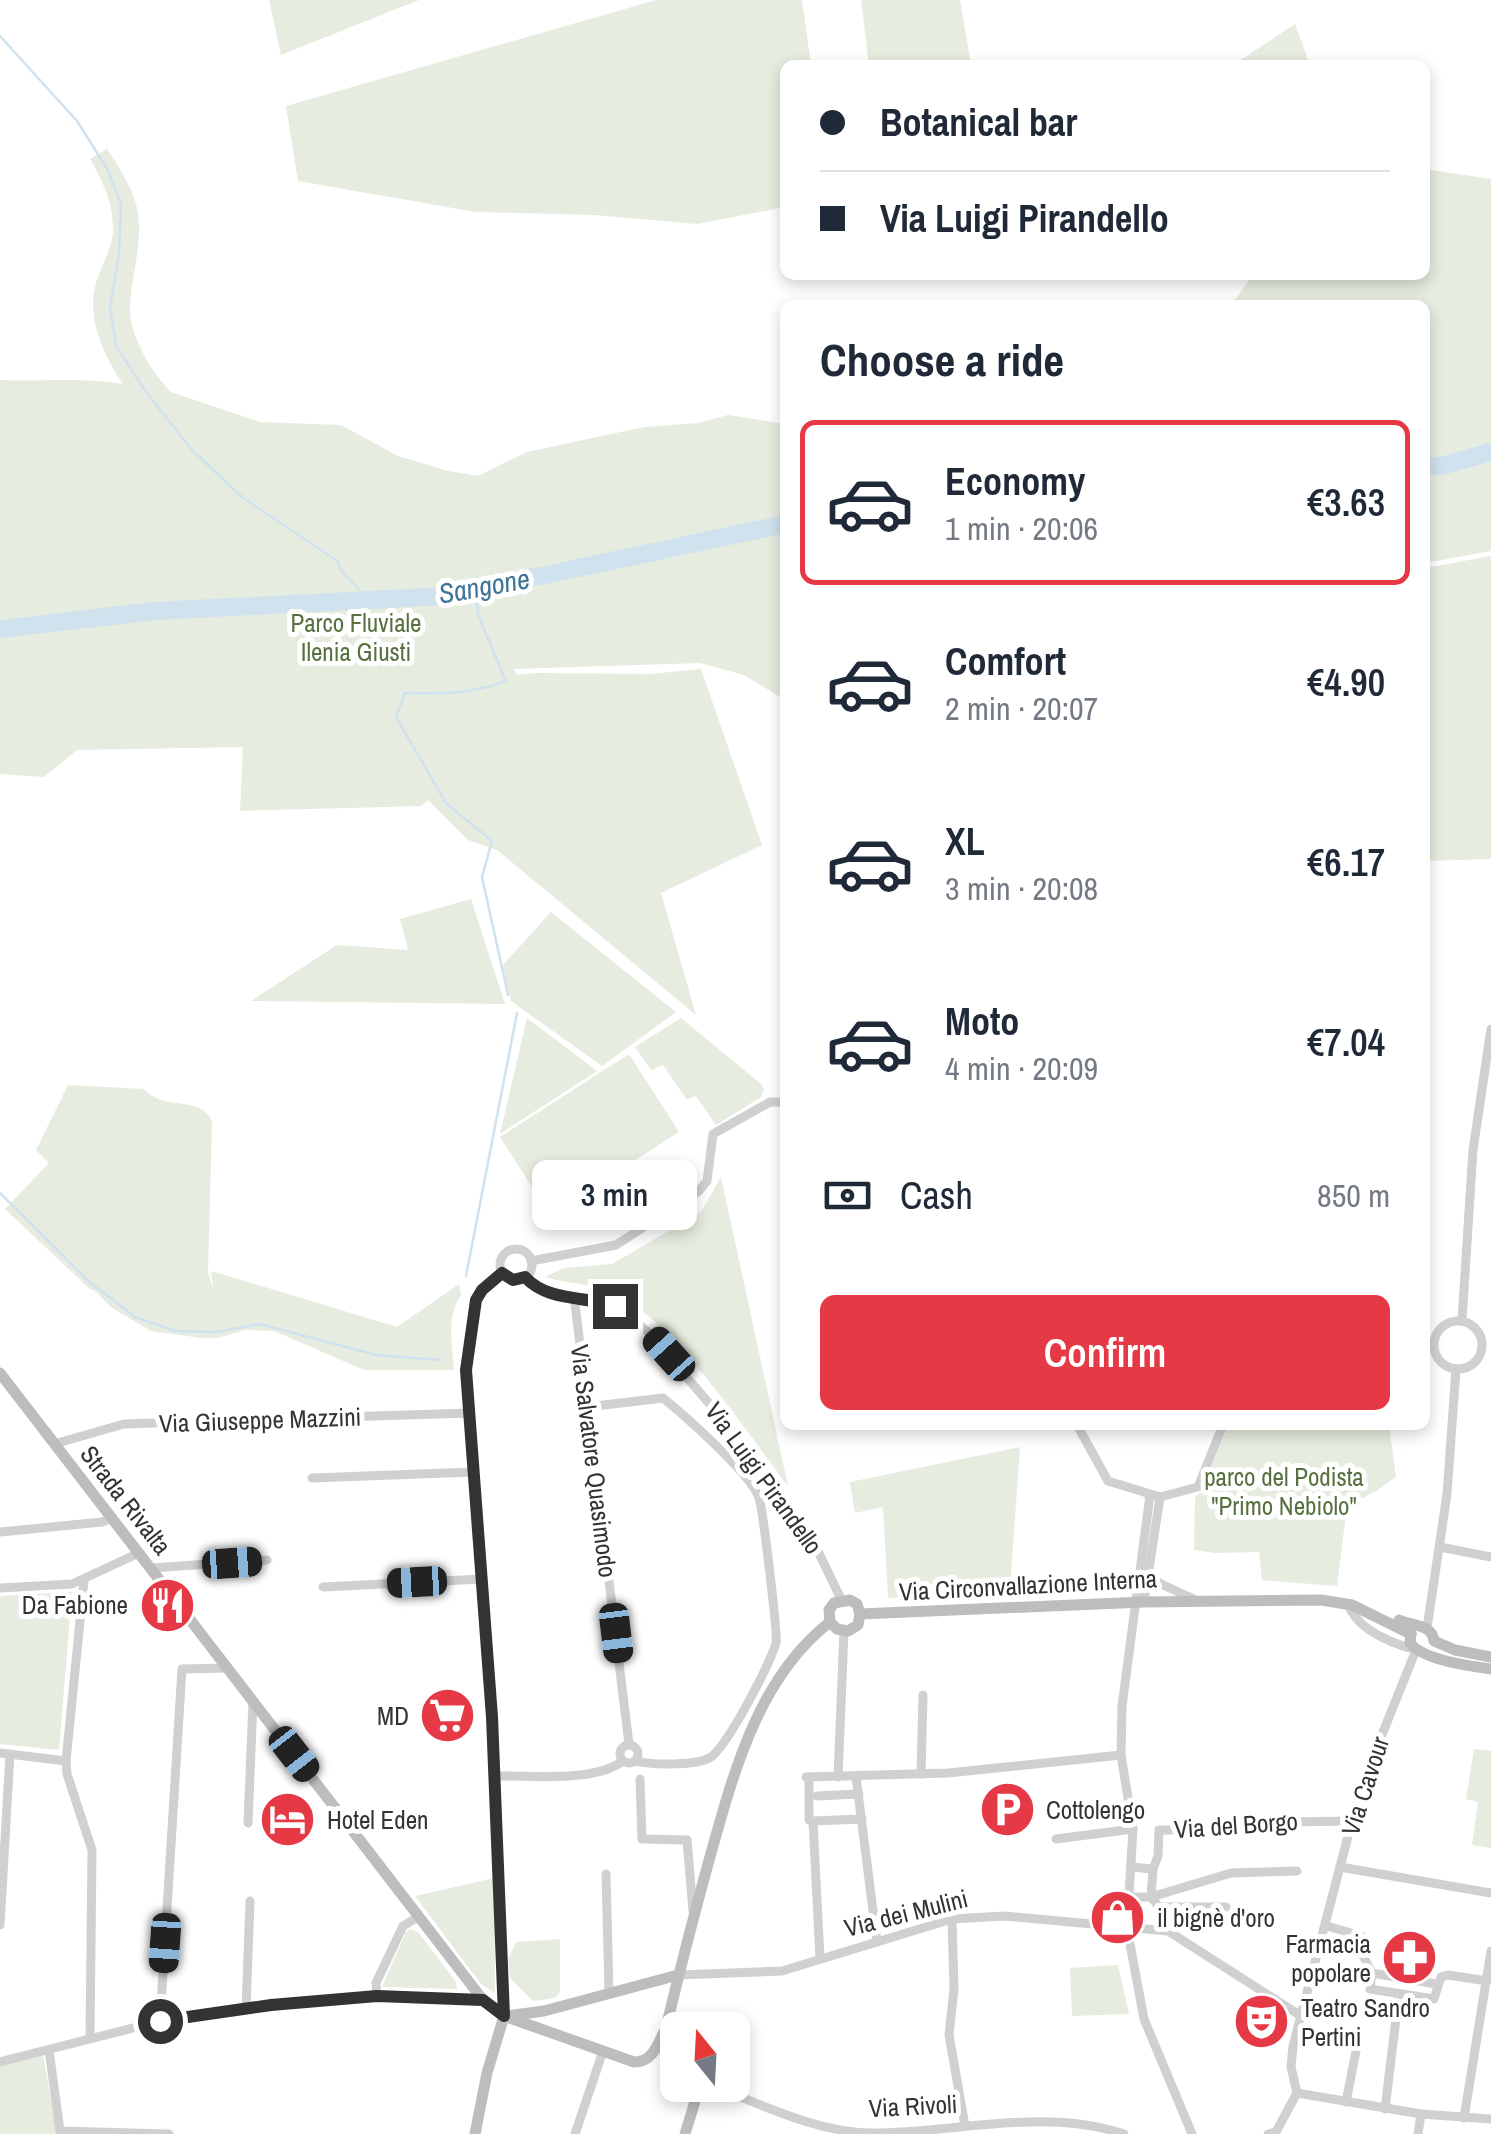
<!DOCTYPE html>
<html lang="en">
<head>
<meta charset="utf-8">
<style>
	:root { --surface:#fff; --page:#f2f2f3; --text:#1f2937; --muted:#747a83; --line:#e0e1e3; --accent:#e63946 }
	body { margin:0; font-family:"Archivo Narrow",sans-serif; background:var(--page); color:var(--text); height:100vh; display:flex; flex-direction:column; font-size:38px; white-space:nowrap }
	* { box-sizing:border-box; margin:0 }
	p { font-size:32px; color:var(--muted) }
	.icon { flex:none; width:55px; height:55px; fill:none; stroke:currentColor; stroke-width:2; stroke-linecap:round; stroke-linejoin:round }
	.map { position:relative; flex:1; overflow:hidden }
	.drawer { position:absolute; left:780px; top:300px; width:650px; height:1130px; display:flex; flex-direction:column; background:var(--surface); border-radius:15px; box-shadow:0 5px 15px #0003 }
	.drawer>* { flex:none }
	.hud { position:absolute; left:780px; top:60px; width:650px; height:220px; border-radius:15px; box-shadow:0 5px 15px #0003; display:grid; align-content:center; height:220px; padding:0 40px; background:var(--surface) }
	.needle { width:65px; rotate:342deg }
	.tools { position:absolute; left:660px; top:2012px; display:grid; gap:20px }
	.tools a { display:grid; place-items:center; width:90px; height:90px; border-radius:15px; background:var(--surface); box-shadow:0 5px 15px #0003; font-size:50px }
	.end { position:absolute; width:45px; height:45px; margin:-22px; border:12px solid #333; background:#fff; box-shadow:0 0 0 5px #fff }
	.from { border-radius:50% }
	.bubble { position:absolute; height:70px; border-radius:15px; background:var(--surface); box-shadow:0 5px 15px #0003; font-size:32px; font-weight:600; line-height:70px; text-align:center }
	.car { position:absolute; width:30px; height:60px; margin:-30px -15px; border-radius:12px; box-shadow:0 0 8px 2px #0007; background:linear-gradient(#222 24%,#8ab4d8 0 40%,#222 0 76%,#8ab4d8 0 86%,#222 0) }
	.hud b { display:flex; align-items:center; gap:35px; height:95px; font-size:38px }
	.hud b+b { border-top:2px solid var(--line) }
	.hud i { width:25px; height:25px; background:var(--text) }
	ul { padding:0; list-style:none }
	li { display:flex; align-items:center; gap:30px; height:165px; margin:0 20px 15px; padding:0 20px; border:5px solid transparent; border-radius:15px }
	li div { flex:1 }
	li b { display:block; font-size:38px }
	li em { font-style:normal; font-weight:600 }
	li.on { border-color:var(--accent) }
	li>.icon { width:90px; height:90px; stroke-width:1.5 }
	h2 { padding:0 40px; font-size:45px; line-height:120px }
	.pay { display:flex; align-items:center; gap:25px; height:110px; padding:0 40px; font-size:38px }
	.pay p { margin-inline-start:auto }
	.action { display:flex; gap:20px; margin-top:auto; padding:20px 40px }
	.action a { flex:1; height:115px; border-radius:15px; background:var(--accent); color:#fff; font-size:40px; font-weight:600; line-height:115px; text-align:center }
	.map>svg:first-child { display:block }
</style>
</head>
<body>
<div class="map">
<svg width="1491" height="2134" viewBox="0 0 1491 2134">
	<rect width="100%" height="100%" fill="#fff"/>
	<!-- green -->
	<g fill="#e6ecdf">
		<polygon points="269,0 419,0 281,55"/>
		<polygon points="656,0 802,0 811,65 785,65 785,207 697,224 595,215 476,212 298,181 286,106"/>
		<polygon points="861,0 960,0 971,65 869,65"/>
		<polygon points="1295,24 1310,65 1233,65"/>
		<path d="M 107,149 C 117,164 128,181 134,198 C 147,233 131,272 130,308 C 129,335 152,373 171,392 L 260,422 L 341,425 L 398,456 L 448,471 L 478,476 L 527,452 L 644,427 L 698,423 L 728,415 L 785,424 L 785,700 L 744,675 L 700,663 L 514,669 L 517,675 L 535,673 L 651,674 L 701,669 L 762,845 L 661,893 L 696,1015 L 497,850 L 468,840 L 428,800 L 421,806 L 240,811 L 243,747 L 77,750 L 44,777 L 0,774 L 0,380 C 41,382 82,377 123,384 C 104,355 86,320 96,283 C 101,266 112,249 113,232 C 114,204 103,182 90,159 Z"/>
		<polygon points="1425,169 1491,179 1491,551 1425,563 1425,305 1224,305 1235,300 1253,275 1425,275"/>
		<polygon points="1491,556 1491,859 1425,861 1425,568"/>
		<polygon points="471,899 505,1004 251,1001 337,945 408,950 400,919"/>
		<polygon points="551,912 676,1012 602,1066 511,1001 501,967"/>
		<polygon points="527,1018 597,1071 500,1134"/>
		<polygon points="681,1018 761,1084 764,1090 761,1097 716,1125 696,1096 687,1100 663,1065 651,1070 635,1047"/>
		<polygon points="629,1054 679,1132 550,1215 500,1137"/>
		<path d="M 68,1085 L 144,1089 C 163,1112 202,1094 212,1122 L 208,1273 L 214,1290 L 211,1273 L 215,1272 L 397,1327 L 459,1284 L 461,1295 C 446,1317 452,1345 454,1370 L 364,1370 L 274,1331 L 245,1330 L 217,1338 L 201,1338 L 151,1331 L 112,1308 L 94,1290 L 91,1290 L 5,1209 L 49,1163 L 36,1150 Z"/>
		<path d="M 721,1177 L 788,1486 C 749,1435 669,1315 612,1292 C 590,1283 567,1284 545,1277 L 564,1268 L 612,1264 L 631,1253 L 701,1212 Z"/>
		<polygon points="1228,1425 1389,1425 1396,1477 1376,1491 1347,1506 1337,1586 1262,1580 1259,1552 1215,1553 1194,1550 1195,1497 1202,1491"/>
		<polygon points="1020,1447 1010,1589 888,1598 883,1507 855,1513 850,1482"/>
		<polygon points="72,1592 59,1750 0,1744 0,1596"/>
		<polygon points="1474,1749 1491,1751 1491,1848 1472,1845 1478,1802 1466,1799"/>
		<polygon points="494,1878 495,1993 481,1984 415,1896"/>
		<polygon points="410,1929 418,1932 456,1982 457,1989 382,1987 406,1932"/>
		<polygon points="560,1939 560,1992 555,1998 533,2001 510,1978 508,1960 516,1942"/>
		<polygon points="1118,1965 1129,2014 1072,2016 1070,1968"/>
		<polygon points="43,2055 57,2134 0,2134 0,2066"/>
	</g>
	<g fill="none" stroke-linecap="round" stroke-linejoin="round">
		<!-- stream -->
		<g stroke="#cfe2ee" stroke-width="2.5">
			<polyline points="0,36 77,121 108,170 121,204 119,255 110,307 116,346 146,392 192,450 242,497 337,561 342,572 367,598"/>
			<path d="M 476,590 L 478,615 L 506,681 C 473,694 440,694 405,693 L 396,717 L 446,803 L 492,841 L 482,877 L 508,995"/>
			<polyline points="0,1193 86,1279 135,1317 175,1331 217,1332 260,1324 376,1355 440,1360"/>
			<polyline points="466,1276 517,1013"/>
		</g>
		<!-- river -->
		<g stroke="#cfe2ee" stroke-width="18">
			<polyline points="1425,467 1441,466 1491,452"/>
			<polyline points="0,629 155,611 446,596 785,524"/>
		</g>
		<!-- street -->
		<g stroke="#d0d0d0" stroke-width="9">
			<circle cx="516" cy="1265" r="16"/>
			<polyline points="531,1261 616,1245 699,1191 707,1181 713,1134 770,1102 785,1102"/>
			<polyline points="502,1273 482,1290 476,1300 466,1370 492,1717 504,2016"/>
			<polyline points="525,1277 548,1294 587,1298 615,1306 647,1331 726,1423 815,1545 841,1599"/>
			<polyline points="574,1296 629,1744"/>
			<polyline points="1462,1320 1473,1150 1491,1029"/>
			<circle cx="1458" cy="1345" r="24"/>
			<path d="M 587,1407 L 663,1398 C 684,1415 751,1474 759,1498 C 763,1510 778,1635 776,1643 C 769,1666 729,1743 711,1757 C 698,1766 651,1765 635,1761"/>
			<polyline points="1077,1425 1108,1481 1160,1497 1198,1487 1223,1425"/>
			<polyline points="54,1444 124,1424 470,1413"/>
			<polyline points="312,1478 473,1472"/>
			<polyline points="1150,1495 1122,1706 1121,1755 1133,1829 1127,1928 1144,2019 1192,2134"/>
			<polyline points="0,1532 102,1522 112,1518"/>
			<polyline points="1440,1547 1491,1557"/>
			<polyline points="151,1568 267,1560"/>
			<polyline points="1148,1574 1161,1584 1196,1600"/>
			<polyline points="84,1581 66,1761 67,1774 92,1850 90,2038"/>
			<polyline points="323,1587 482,1579"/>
			<polyline points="0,1588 72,1584 139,1553"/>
			<polyline points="1144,1602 1160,1497"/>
			<polyline points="1427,1628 1447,1494 1456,1369"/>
			<circle cx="629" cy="1754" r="9"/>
			<polyline points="0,1753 66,1761"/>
			<polyline points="921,1774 923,1695"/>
			<path d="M 495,1776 C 532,1775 593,1783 623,1761"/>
			<polyline points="806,1777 948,1773 1121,1755"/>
			<polyline points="809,1777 809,1820 813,1821 820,1959"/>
			<polyline points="838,1777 844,1631"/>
			<polyline points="856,1777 877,1942"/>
			<polyline points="640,1779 642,1839 687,1840 693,1911"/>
			<polyline points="817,1796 859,1794"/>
			<polyline points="813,1821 862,1819"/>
			<polyline points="248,1823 253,1701"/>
			<polyline points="1056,1839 1133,1829"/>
			<polyline points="1340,1867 1491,1893"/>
			<polyline points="1153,1869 1158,1856 1159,1830 1207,1830 1217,1823 1352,1821"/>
			<polyline points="606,1874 609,1994"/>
			<polyline points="1130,1897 1151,1897 1153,1869 1131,1867"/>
			<polyline points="1151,1897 1231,1873 1297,1871"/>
			<polyline points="1151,1897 1159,1907 1226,1907"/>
			<polyline points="952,1919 954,1989 949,2035 965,2126"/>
			<polyline points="0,1925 10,1754"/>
			<polyline points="1327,1926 1361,1936 1361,1952 1372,1973"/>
			<polyline points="1372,1973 1370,1989 1434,1999 1441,1977 1448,1975 1487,1981"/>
			<polyline points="1372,1973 1436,1984"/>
			<polyline points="678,1975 782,1971 952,1919 1004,1916 1168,1931 1301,2016"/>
			<polyline points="377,1996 376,1983 403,1926 418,1917"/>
			<polyline points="246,2008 250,1901"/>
			<polyline points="160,2021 182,1669 228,1668"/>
			<polyline points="49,2050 60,2131 169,2134"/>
			<polyline points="0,2062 160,2021 246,2008 377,1996 483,2000"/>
			<path d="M 710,2085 C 761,2104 817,2133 872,2133 C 955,2133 1044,2107 1124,2134"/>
			<path d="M 1297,2093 L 1291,2067 L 1293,2046 L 1352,1821 L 1373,1757 L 1416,1650 C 1391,1643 1357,1630 1348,1604"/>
			<polyline points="1297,2093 1421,2114 1491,2119"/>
			<polyline points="1346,2102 1356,2051"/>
			<polyline points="1385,2109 1399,1994"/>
			<polyline points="1464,2118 1491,1951"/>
			<polyline points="575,2134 603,2051"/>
			<polyline points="1268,2134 1276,2132 1297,2093"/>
			<polyline points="1418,2134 1421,2114"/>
		</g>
		<!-- secondary -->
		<g stroke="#bdbdbd" stroke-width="11">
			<path d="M 0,1373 L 483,2000 L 504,2016 L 634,2062 C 653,2063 658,2043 666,2028 C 679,1973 693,1919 708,1864 C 732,1779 756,1679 830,1622 L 829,1610 L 834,1603 L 850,1600 L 857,1604 L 860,1614"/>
			<polyline points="860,1614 1144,1602 1321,1600 1352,1605 1411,1634"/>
			<path d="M 1399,1620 C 1413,1626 1432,1624 1434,1641 L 1455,1650 L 1491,1657"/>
			<polyline points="830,1622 837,1629 848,1631 858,1625 860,1614"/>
			<path d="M 1411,1634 L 1410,1643 C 1423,1660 1469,1666 1491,1669"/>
			<polyline points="507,2016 544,2011 678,1975"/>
			<polyline points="666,2028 670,2062 678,2075"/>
			<polyline points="475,2134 487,2073 504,2016"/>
			<polyline points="685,2134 700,2085"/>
		</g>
	</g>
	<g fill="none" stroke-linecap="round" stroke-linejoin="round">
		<!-- route -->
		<path stroke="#333" stroke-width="12" d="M 160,2021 L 271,2005 L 377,1996 L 483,2000 L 504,2016 L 492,1717 L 466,1370 L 476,1300 L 482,1290 L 502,1273 L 513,1280 L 525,1277 C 548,1302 585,1296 615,1306"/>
	</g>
	<!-- icons -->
	<defs>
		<symbol id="restaurant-disc" viewBox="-11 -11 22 22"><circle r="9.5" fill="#e63946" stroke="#fff"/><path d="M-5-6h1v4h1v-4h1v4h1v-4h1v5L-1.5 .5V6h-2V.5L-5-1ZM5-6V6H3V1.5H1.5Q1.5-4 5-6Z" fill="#fff"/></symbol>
		<symbol id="supermarket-disc" viewBox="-11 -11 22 22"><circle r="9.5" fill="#e63946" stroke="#fff"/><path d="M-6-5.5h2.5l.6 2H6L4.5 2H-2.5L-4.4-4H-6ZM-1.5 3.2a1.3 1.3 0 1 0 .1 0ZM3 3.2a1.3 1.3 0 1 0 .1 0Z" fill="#fff"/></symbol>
		<symbol id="parking-disc" viewBox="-11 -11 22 22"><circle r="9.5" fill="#e63946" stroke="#fff"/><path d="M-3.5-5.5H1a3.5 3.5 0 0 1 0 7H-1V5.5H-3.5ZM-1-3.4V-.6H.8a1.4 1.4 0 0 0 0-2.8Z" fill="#fff"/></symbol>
		<symbol id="hotel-disc" viewBox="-11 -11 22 22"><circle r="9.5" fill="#e63946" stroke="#fff"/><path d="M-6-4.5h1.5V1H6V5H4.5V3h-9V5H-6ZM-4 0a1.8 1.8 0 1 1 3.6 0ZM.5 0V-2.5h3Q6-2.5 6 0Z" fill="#fff"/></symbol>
		<symbol id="shop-disc" viewBox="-11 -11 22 22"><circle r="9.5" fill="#e63946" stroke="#fff"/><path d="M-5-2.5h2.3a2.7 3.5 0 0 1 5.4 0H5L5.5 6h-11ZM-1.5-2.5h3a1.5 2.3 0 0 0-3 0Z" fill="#fff"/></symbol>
		<symbol id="pharmacy-disc" viewBox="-11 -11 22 22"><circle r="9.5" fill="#e63946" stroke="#fff"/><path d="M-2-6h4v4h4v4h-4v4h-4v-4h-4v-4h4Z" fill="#fff"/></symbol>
		<symbol id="theatre-disc" viewBox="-11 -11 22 22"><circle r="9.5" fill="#e63946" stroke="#fff"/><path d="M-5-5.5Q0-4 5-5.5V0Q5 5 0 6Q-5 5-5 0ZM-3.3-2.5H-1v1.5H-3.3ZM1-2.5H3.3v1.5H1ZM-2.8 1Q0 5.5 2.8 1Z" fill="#fff"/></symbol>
	</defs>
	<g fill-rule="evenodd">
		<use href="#restaurant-disc" x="136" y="1574" width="63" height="63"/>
		<use href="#supermarket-disc" x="416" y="1684" width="63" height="63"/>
		<use href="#parking-disc" x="976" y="1778" width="63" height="63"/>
		<use href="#hotel-disc" x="256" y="1788" width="63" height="63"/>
		<use href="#shop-disc" x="1086" y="1886" width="63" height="63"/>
		<use href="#pharmacy-disc" x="1378" y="1926" width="63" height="63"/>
		<use href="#theatre-disc" x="1230" y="1990" width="63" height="63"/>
	</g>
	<g text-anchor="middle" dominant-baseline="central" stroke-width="10" stroke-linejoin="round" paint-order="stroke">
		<!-- park labels -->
		<g font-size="25" fill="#56703f" stroke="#fff">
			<text x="356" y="623">Parco Fluviale<tspan x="356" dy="29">Ilenia Giusti</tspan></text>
			<text x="1284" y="1477">parco del Podista<tspan x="1284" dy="29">"Primo Nebiolo"</tspan></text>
		</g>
		<!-- street labels -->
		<g font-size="25" fill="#333" stroke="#fff">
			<text transform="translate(260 1420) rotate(-2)">Via Giuseppe Mazzini</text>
			<text transform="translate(594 1461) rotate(83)">Via Salvatore Quasimodo</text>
			<text transform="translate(764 1478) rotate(54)">Via Luigi Pirandello</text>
			<text transform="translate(126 1500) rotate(52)">Strada Rivalta</text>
			<text transform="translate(1028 1585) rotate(-3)">Via Circonvallazione Interna</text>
			<text transform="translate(1365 1786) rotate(-72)">Via Cavour</text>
			<text transform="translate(1236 1825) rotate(-4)">Via del Borgo</text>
			<text transform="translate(906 1913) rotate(-14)">Via dei Mulini</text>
			<text transform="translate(913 2106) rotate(-3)">Via Rivoli</text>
		</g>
		<!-- poi labels -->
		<g font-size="25" fill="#333" stroke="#fff" text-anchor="start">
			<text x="128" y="1605" text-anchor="end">Da Fabione</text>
			<text x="409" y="1716" text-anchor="end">MD</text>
			<text x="1046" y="1810">Cottolengo</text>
			<text x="327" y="1820">Hotel Eden</text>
			<text x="1157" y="1918">il bignè d'oro</text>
			<text x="1371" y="1944" text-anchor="end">Farmacia<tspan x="1371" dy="29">popolare</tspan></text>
			<text x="1301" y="2008">Teatro Sandro<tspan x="1301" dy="29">Pertini</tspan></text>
		</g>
		<!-- water labels -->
		<g font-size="28" font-style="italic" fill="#3f7597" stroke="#fff">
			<text transform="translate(484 586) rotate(-10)">Sangone</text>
		</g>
	</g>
</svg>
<div class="tools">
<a><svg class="needle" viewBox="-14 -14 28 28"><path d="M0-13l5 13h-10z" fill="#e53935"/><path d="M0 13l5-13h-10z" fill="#747a83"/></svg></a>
</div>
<i class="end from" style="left:160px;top:2021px"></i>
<i class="end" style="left:615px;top:1306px"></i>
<div class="bubble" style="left:532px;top:1160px;width:165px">3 min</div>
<i class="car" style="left:669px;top:1354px;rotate:318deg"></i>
<i class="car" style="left:232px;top:1563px;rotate:86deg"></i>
<i class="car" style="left:417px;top:1582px;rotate:267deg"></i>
<i class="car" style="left:616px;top:1633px;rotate:173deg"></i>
<i class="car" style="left:294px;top:1754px;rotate:142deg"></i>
<i class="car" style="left:165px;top:1943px;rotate:184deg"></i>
<div class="hud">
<b><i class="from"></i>Botanical bar</b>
<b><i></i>Via Luigi Pirandello</b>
</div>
<section class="drawer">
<h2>Choose a ride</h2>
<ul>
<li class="on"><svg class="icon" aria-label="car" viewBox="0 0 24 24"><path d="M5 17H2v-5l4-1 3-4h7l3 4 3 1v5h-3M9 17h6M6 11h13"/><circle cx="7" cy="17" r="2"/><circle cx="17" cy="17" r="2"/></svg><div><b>Economy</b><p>1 min · 20:06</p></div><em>€3.63</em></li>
<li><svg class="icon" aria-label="car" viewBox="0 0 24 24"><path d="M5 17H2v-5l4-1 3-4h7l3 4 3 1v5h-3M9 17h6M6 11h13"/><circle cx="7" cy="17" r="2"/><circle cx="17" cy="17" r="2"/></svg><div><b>Comfort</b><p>2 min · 20:07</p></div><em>€4.90</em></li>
<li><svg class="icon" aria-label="car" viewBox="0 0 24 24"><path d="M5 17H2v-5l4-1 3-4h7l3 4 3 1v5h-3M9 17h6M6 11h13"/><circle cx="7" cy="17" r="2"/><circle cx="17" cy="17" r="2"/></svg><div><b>XL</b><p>3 min · 20:08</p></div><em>€6.17</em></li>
<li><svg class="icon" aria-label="car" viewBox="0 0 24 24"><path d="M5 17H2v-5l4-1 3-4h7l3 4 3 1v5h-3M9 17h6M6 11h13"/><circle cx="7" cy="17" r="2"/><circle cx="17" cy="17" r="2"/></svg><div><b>Moto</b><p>4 min · 20:09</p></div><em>€7.04</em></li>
</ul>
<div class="pay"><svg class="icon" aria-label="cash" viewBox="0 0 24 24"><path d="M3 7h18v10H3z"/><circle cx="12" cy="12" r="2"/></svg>Cash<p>850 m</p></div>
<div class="action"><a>Confirm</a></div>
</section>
</div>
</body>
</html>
